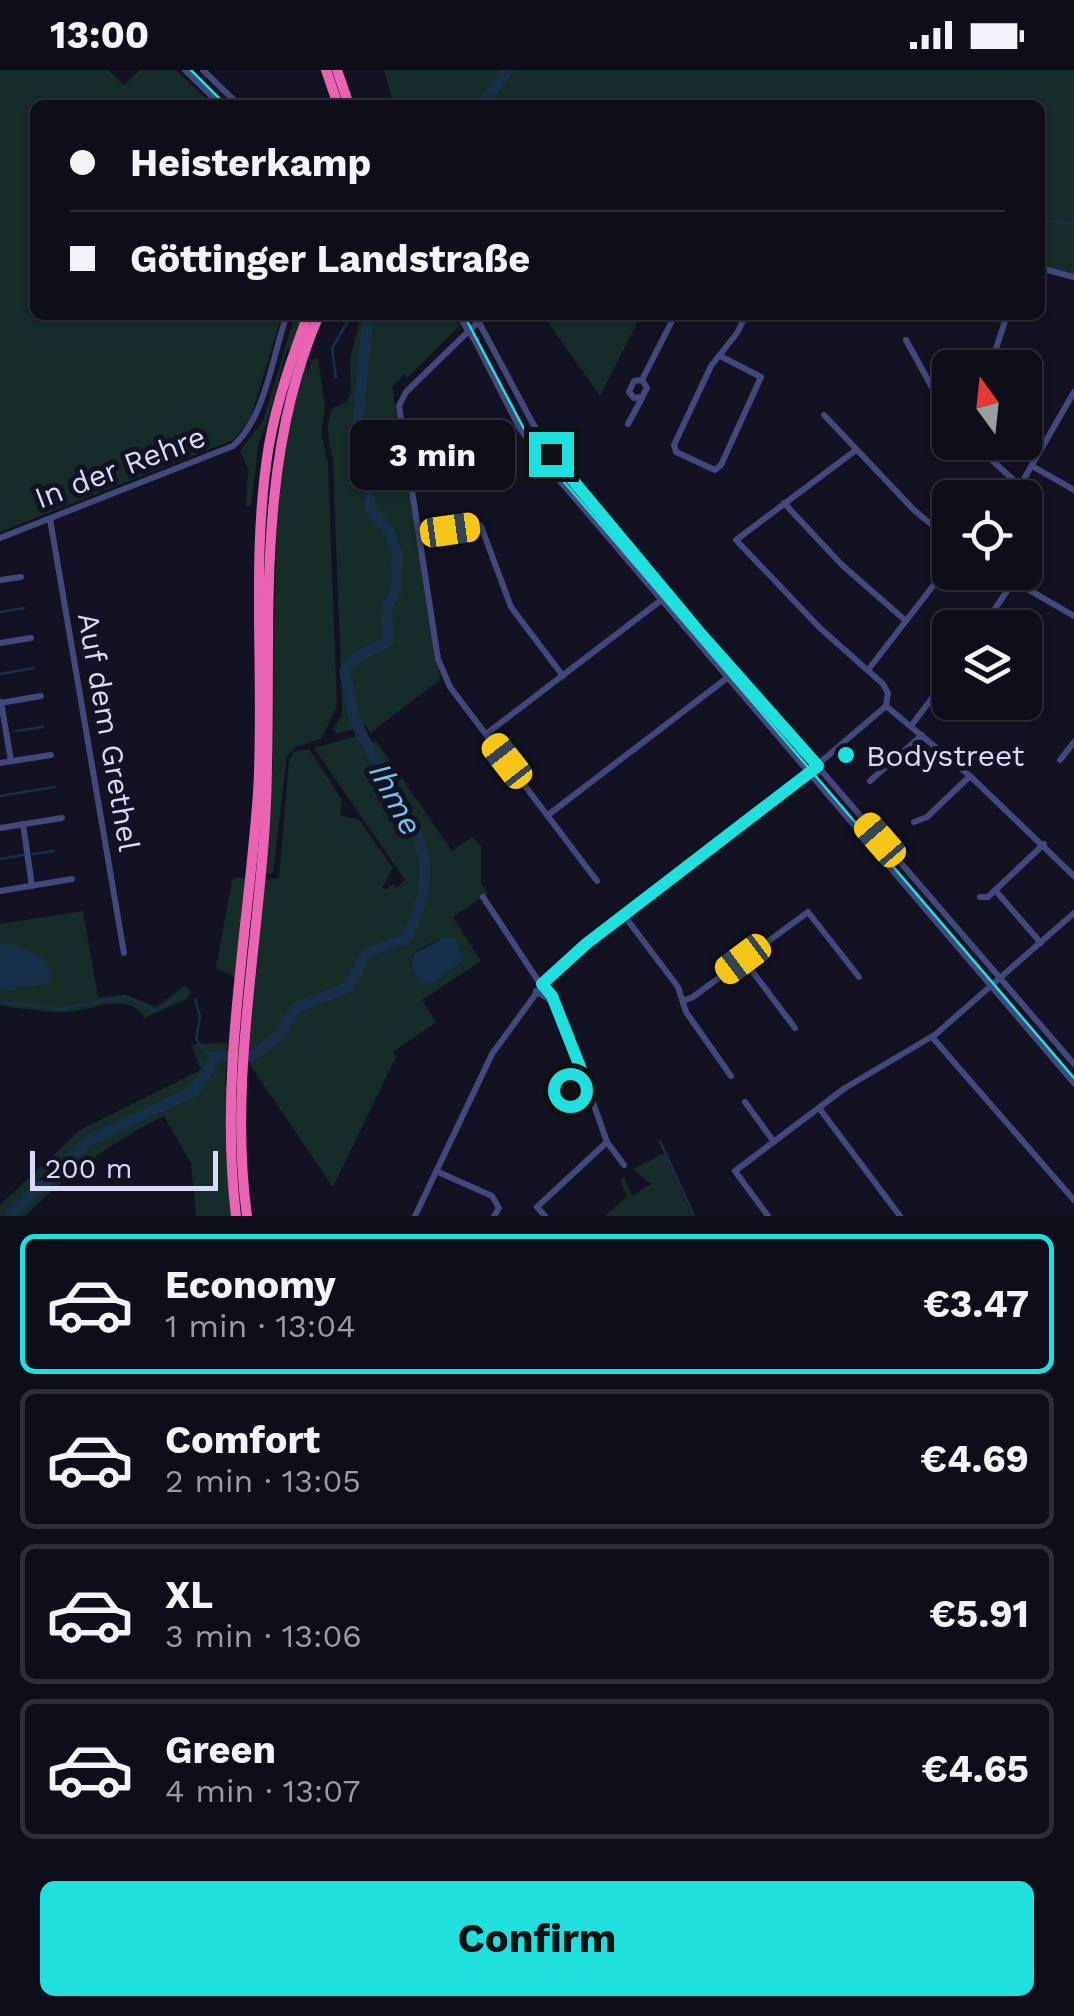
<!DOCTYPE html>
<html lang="en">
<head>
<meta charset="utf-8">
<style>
	:root { --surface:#0e0e1a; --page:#1c1c27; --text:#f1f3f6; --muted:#9b9ca2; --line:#2e2e39; --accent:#1fe0dc }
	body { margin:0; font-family:"Work Sans",sans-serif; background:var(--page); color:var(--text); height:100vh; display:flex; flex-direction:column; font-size:38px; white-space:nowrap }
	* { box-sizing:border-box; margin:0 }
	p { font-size:32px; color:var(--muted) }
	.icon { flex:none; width:55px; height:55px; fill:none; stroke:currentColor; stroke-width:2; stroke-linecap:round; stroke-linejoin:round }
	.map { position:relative; height:1146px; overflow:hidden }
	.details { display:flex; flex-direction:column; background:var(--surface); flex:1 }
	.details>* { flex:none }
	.hud { position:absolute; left:30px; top:30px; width:1015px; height:220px; border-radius:15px; box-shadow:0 2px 8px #0004,0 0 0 2px var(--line); display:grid; align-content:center; height:220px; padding:0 40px; background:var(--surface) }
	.needle { width:65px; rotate:345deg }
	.buttons { position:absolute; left:932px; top:280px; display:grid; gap:20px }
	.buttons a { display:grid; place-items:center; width:110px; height:110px; border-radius:15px; background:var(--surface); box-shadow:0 2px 8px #0004,0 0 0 2px var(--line); font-size:50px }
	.scale { position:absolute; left:30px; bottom:25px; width:188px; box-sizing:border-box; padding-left:10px; border:5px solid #d9d9fa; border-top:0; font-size:28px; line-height:35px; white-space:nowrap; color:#d9d9fa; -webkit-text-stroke:8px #131223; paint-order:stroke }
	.end { position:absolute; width:45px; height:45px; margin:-22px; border:12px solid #1fe0dc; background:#111; box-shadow:0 0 0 5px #111 }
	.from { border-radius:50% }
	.bubble { position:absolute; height:70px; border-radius:15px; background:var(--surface); box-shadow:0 2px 8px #0004,0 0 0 2px var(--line); font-size:32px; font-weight:700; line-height:70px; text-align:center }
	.car { position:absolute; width:30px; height:60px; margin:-30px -15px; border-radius:12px; box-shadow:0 0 8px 2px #0007; background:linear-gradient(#f5c518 24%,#345 0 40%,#f5c518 0 76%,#345 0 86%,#f5c518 0) }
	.hud b { display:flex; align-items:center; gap:35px; height:95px; font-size:38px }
	.hud b+b { border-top:2px solid var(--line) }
	.hud i { width:25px; height:25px; background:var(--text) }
	ul { padding:18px 0 0; list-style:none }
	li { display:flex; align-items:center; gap:30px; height:140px; margin:0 20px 15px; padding:0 20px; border:5px solid var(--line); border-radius:15px }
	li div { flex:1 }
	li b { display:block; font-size:38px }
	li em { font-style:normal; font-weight:700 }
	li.selected { border-color:var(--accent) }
	li>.icon { width:90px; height:90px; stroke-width:1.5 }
	.primary-button { display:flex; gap:20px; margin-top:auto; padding:20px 40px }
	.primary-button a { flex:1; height:115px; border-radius:15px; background:var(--accent); color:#111; font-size:40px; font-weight:700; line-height:115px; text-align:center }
	.status { display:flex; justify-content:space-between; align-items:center; height:70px; padding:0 50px; background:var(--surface); direction:ltr }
	.status svg { height:28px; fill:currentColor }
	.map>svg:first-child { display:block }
</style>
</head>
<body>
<div class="status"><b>13:00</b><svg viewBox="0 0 49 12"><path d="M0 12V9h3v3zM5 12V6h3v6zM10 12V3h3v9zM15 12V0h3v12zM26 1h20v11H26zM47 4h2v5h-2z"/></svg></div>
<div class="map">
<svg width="1074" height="1146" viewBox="0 0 1074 1146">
	<rect width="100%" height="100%" fill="#131223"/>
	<!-- green -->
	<g fill="#162c29" fill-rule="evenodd">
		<polygon points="0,0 108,0 124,15 140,0 176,0 213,35 35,35 35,245 282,245 250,349 233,370 0,462"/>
		<polygon points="384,0 1074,0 1074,204 1040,195 1040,35 387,35 393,32"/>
		<polygon points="295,245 304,245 291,278 287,279 266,356 259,371 251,436 246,436 248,398 240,381 263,351"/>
		<path d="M 361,245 L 367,245 L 358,338 L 371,245 L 451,245 L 459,256 L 407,308 L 404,304 L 392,317 L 440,610 L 370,663 L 366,655 L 337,664 L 333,659 L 342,645 L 342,629 L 333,391 C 329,373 324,355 333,338 L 347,332 L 351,322 L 350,289 Z"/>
		<polygon points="543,245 641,245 600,326"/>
		<polygon points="307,285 308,309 310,291 318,288 325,337 321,362 328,393 337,636 321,669 296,677 287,686 273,803 264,805 273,693 277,433 289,348"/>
		<path d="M 366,662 L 372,673 L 376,671 L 452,781 L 472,767 L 481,776 L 481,813 L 488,823 L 453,847 L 481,891 L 422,930 L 436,952 L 393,982 L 396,987 L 333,1117 L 248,992 L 265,810 L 279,808 L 289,691 L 293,682 L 309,679 L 342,730 L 340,745 L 359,750 L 393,798 L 382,818 L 387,819 L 393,814 L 396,818 L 405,810 L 314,678 L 359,665 C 388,717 427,754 422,818 L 426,817 C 430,755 392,714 361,664 ZM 439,869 L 455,869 L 464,890 L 419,913 L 411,893 L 415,882 Z"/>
		<polygon points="237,807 248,809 238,909 216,898 232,810"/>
		<path d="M 83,841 L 98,927 L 129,926 L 156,937 L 185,915 L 191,922 L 187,929 L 144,948 C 129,919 88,943 63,942 C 42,942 21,938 0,936 L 0,854 Z"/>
		<path d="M 227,973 L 225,1015 L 229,1015 L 232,1146 L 196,1146 L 191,1093 L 164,1046 C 111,1072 67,1105 25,1146 L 0,1146 L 0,1135 L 80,1060 L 201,1000 L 191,974 Z"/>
		<polygon points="664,1083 692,1146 605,1146 627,1126 620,1110 624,1107 632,1126 651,1114 633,1099"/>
	</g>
	<!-- water -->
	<g fill="#172f48">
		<polygon points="447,866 455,869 464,890 430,914 419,913 411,893 415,883"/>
		<path d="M 5,873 C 26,878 46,882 52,905 L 48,912 L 31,917 L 17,915 L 15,921 L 0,919 L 0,874 Z"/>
	</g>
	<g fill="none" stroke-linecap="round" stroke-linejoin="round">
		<!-- stream -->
		<g stroke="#172f48" stroke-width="2.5">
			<polyline points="1043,151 1074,153"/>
			<polyline points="336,308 332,278 348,251"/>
			<polyline points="0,542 24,538"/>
			<polyline points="0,604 34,598"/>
			<polyline points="16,661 43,657"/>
			<polyline points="0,726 55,717"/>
			<polyline points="33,784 54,781"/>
			<polyline points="0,789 23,785"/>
			<polyline points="195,929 200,947 196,969 205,982 217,986"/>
			<polyline points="0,932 62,939 125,926 156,941 182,924 187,925"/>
			<polyline points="660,1071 694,1146"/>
		</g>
		<!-- river -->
		<g stroke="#172f48" stroke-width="11">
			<polyline points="482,35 508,0"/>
			<path d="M 10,1146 L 88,1071 L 194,1021 L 217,986 L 250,986 L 258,982 L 279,965 L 297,937 L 347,918 C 370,881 360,882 406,869 C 447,789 414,755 374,686 C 361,665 351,648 350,623 C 349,617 344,606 345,601 C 348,587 379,578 389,571 L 386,537 L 396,522 L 397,486 L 390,462 L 371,440 L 366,396 L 356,372 L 368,245"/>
		</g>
		<!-- minor -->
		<g stroke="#43487c" stroke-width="6">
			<polyline points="185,0 221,35"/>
			<polyline points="203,0 239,35"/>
			<polyline points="1040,198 1074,207"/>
			<polyline points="458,245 474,269 520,359 555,405 1074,1013"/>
			<polyline points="475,245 532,352 560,397 1074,994"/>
			<polyline points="479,251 406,322 399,336 438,589 450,617 597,811"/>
			<polyline points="906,270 950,350"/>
			<polyline points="720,286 761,307 721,395 715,400 676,382 674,375 711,296 737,263 746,245"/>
			<polyline points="992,291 1007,245"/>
			<polyline points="642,310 647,318 642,327 634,328 629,322 634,311 642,310 675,245"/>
			<polyline points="824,345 914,440 950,470"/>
			<polyline points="628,354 642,328"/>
			<polyline points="972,372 1020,416"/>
			<polyline points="1032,396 1074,420"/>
			<polyline points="1013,428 1074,322"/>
			<polyline points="784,433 842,495 906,551"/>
			<polyline points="50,449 124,883"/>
			<polyline points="419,465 481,456 511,537 563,606"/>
			<path d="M 0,468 L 233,376 C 266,347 272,286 287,245"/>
			<polyline points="998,502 1074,546"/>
			<polyline points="0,510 21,507"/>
			<polyline points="982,558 1013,512"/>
			<polyline points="0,573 31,568"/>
			<polyline points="868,600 950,494"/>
			<polyline points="1,632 11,691"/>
			<polyline points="0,633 41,626"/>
			<polyline points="886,636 970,706 1074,806"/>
			<polyline points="911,656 950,604"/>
			<polyline points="486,664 664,528"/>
			<polyline points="1060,690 1074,672"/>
			<polyline points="0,693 51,685"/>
			<polyline points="870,711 922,665"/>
			<polyline points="548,745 727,608"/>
			<polyline points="914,752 927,747 970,706"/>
			<polyline points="23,754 32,816"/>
			<polyline points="0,758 62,748"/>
			<polyline points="995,820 1041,873"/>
			<polyline points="0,821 72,809"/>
			<polyline points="483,827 539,912 549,921 553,932 536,921"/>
			<polyline points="980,827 988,827 1044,774"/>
			<polyline points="623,844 678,917 686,942 731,1006"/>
			<polyline points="743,889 795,958"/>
			<polyline points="683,931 693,927 808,842 859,907"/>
			<polyline points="553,932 570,967 607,1072 624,1095"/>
			<polyline points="932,967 1074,1130"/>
			<polyline points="558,1030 586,1012"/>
			<polyline points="745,1032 774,1072"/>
			<polyline points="819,1038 900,1146"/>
			<polyline points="436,1101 492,1126 499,1138 494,1146"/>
			<polyline points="415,1146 492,984 543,914 586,874 802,708 886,636 888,623 883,614 820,558 736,470 856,380"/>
			<polyline points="545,1146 537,1137 607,1072"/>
			<polyline points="768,1146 735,1101 845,1018 936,964 1074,843"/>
		</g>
		<!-- highway -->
		<g stroke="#ea64b4" stroke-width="10">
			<polyline points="326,0 338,35"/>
			<polyline points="337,0 349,35"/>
			<path d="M 236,1146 C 219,1006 248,863 258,723 C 265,608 250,489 269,375 C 277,330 292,288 308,245"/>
			<path d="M 247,1146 C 229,1015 257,884 265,753 C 275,584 249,405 319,245"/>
		</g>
		<!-- tram -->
		<g stroke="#1fe0dc" stroke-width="2.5">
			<polyline points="191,0 226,35"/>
			<polyline points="464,245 523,357 553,399 1074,1008"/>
		</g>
	</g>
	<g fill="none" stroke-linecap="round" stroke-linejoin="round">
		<!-- route -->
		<polyline stroke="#1fe0dc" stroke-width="12" points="551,384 701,564 818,696 586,874 542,914 552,926 586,1012 570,1020"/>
	</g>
	<!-- markers -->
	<circle fill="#1fe0dc" stroke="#131223" stroke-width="4" cx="846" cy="685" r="10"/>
	<g text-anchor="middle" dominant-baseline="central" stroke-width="10" stroke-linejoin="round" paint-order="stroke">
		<!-- street labels -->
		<g font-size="30" fill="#d9d9fa" stroke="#131223">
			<text transform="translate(120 397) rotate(-21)">In der Rehre</text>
			<text transform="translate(109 662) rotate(80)">Auf dem Grethel</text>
		</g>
		<!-- poi labels -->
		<g font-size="30" fill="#d9d9fa" stroke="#131223" text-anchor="start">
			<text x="866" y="685">Bodystreet</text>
		</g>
		<!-- water labels -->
		<g font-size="32" font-style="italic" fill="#75c3ec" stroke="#131223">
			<text transform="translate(396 729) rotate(62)">Ihme</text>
		</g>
	</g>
</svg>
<div class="buttons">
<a><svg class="needle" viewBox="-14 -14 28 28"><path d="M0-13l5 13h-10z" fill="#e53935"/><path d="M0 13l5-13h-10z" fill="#9b9ca2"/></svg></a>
<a><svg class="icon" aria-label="locate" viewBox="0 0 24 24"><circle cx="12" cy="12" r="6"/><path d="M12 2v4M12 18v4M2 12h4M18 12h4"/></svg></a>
<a><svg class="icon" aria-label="layers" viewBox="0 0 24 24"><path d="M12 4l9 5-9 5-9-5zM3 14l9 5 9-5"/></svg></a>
</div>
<div class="scale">200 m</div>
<i class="end from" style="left:570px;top:1020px"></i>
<i class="end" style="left:551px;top:384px"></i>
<div class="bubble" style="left:350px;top:350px;width:165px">3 min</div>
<i class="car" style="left:450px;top:460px;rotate:82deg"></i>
<i class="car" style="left:507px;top:691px;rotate:322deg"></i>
<i class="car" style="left:880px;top:770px;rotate:319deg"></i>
<i class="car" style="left:743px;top:889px;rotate:233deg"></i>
<div class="hud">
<b><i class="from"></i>Heisterkamp</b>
<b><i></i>Göttinger Landstraße</b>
</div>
</div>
<section class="details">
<ul>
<li class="selected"><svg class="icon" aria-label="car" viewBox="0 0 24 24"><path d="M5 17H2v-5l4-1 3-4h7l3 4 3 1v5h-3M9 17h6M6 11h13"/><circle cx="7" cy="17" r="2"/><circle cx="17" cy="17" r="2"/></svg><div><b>Economy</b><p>1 min · 13:04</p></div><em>€3.47</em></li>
<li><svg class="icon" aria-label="car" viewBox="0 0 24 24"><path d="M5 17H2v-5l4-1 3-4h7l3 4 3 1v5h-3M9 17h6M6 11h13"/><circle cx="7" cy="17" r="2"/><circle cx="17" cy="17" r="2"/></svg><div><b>Comfort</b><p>2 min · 13:05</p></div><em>€4.69</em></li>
<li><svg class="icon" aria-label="car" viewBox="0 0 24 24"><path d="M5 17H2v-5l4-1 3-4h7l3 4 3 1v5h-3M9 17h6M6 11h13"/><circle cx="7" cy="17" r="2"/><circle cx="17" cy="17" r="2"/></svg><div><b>XL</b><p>3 min · 13:06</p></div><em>€5.91</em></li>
<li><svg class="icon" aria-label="car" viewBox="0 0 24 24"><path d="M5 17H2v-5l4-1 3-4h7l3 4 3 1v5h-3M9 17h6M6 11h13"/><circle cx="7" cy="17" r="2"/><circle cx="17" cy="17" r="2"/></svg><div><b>Green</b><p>4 min · 13:07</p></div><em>€4.65</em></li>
</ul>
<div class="primary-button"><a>Confirm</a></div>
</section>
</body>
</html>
